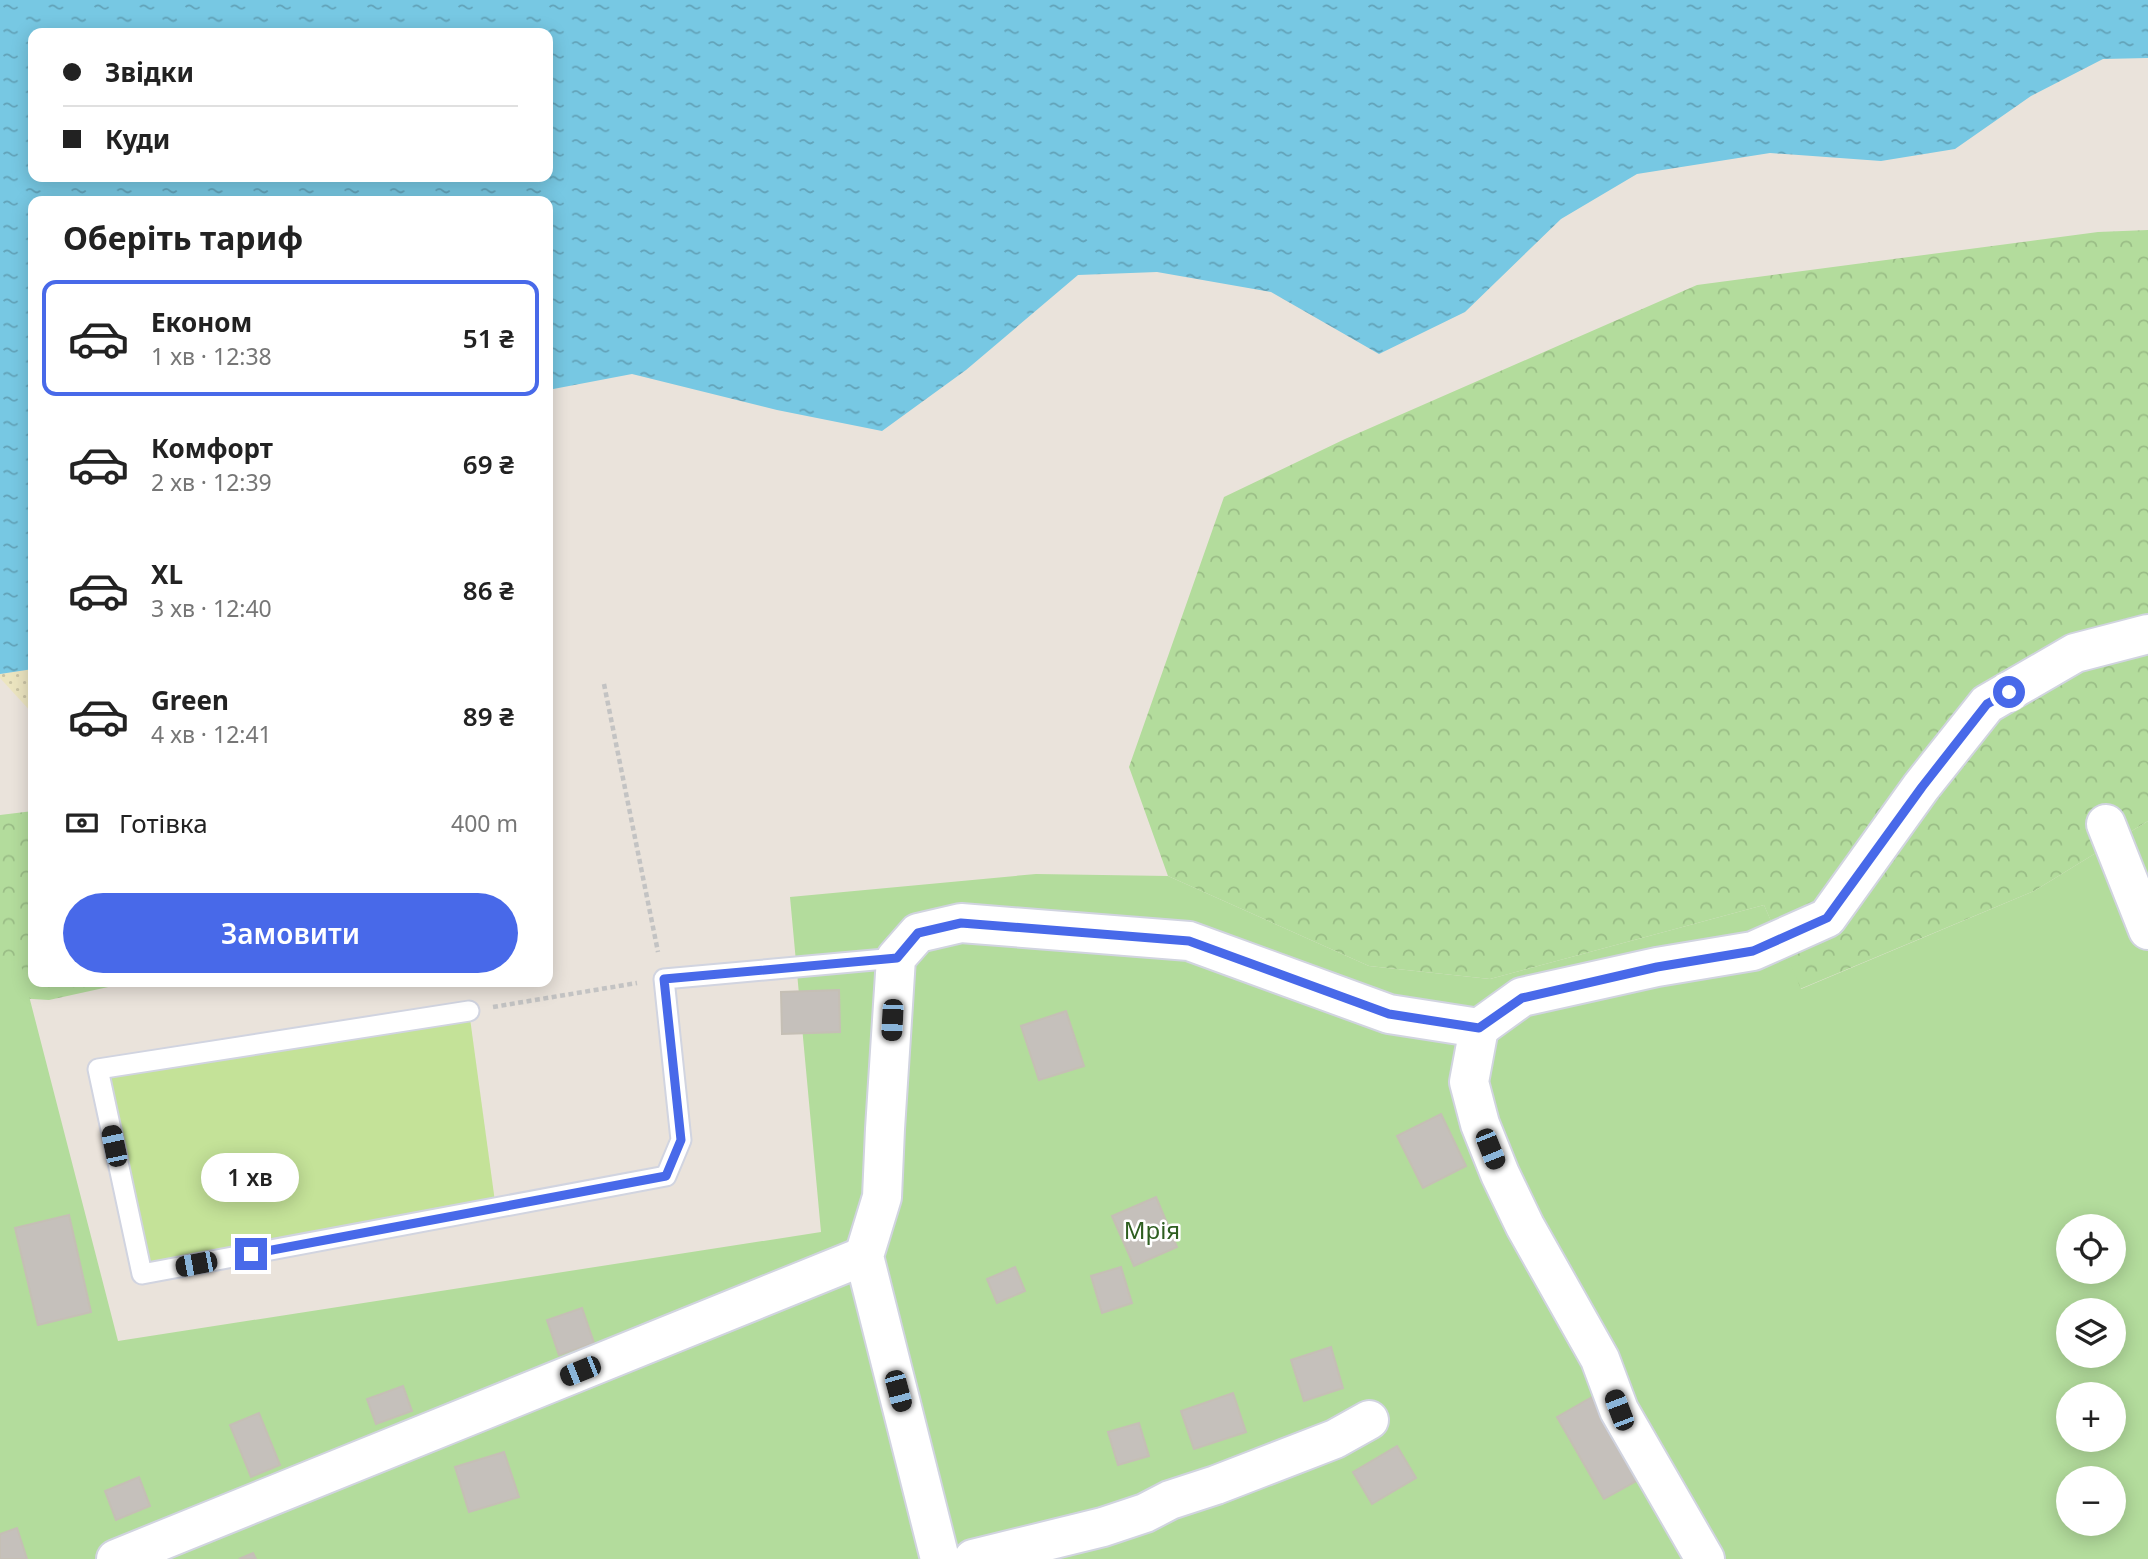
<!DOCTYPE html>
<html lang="uk">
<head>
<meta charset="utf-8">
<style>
	:root { --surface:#fff; --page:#f6f6f6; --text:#222; --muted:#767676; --line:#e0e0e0; --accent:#4869e9 }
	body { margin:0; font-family:"Noto Sans",sans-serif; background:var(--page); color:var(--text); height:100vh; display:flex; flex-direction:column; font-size:26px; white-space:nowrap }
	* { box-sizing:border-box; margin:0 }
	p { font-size:23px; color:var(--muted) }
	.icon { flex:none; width:38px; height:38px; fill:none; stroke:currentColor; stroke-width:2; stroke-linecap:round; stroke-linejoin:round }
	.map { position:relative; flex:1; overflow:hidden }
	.sheet { position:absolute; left:28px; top:196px; width:525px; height:791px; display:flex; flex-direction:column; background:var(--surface); border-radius:14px; box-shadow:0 4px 18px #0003 }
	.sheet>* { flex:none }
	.banner { position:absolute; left:28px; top:28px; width:525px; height:154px; border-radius:14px; box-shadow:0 4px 18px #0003; display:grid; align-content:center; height:154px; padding:0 35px; background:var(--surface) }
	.buttons { position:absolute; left:2056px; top:1214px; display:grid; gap:14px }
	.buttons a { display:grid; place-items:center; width:70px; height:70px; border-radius:50%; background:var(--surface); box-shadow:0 4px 18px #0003; font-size:35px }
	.end { position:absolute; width:32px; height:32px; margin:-16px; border:9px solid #4869e9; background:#fff; box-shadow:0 0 0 4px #fff }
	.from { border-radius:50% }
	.bubble { position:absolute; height:49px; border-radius:24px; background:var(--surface); box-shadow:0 4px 18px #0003; font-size:23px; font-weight:600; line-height:49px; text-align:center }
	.car { position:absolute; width:21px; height:42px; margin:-21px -10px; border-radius:9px; box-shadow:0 0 5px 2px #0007; background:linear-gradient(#222 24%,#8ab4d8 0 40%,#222 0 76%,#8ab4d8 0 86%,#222 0) }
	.banner b { display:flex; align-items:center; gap:24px; height:66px; font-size:26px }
	.banner b+b { border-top:2px solid var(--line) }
	.banner i { width:18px; height:18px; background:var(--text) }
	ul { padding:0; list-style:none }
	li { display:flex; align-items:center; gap:21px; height:116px; margin:0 14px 10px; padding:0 21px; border:4px solid transparent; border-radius:14px }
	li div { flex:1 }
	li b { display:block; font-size:26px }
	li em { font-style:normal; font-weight:600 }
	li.on { border-color:var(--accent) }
	li>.icon { width:63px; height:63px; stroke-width:1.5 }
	h2 { padding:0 35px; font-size:32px; line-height:84px }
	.pay { display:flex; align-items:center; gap:18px; height:77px; padding:0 35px; font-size:26px }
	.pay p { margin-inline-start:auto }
	.action { display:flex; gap:14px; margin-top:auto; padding:14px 35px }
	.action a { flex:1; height:80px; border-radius:42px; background:var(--accent); color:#fff; font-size:28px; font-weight:600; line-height:80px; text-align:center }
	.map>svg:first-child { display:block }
</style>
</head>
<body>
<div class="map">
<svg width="2148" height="1559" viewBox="0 0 2148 1559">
	<defs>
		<pattern id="forest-crowns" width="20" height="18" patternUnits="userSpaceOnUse" patternTransform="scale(1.75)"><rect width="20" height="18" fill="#b3dc9c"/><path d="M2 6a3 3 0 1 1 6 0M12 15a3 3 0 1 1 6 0" fill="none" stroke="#9abd86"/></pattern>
		<pattern id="sand-dots" width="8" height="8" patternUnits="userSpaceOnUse" patternTransform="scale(1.75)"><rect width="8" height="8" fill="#ece5c0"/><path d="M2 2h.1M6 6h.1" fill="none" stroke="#cac4a5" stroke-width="1.8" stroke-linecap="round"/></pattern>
		<pattern id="water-ripples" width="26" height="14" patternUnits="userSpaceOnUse" patternTransform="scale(1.75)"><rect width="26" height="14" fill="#77c8e3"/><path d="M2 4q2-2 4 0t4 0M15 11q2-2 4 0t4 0" fill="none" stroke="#62a2b8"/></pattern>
	</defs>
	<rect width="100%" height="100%" fill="#eae3db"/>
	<!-- forest -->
	<g fill="url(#forest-crowns)">
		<polygon points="2148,230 2148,821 2034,891 1800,989 1764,905 1490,979 1369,966 1168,876 1129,767 1224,497 1345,439 1697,285 2098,232"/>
		<polygon points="33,811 33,982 131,982 49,1000 0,997 0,815"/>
	</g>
	<!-- sand -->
	<polygon fill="url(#sand-dots)" points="33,669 33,714 0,678 0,674"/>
	<!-- garden -->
	<path fill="#b3dc9c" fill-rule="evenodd" d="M 2148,821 L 2148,1559 L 0,1559 L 0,959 L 20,961 L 118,1341 L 821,1232 L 790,897 L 1036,874 L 1168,876 L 1369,966 L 1490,979 L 1764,905 L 1801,989 L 2034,891 ZM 2068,1227 L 2114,1227 L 2114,1272 L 2068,1272 ZM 2068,1311 L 2114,1311 L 2114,1356 L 2068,1356 ZM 2068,1395 L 2114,1395 L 2114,1440 L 2068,1440 ZM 2068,1479 L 2114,1479 L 2114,1524 L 2068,1524 Z"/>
	<!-- pitch -->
	<polygon fill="#c4e298" points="469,1011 496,1209 142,1274 98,1069"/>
	<!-- water -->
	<path fill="url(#water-ripples)" fill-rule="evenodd" d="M 0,0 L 2148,0 L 2148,58 L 2103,59 L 2031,96 L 1955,149 L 1881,161 L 1770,153 L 1637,174 L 1561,219 L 1465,312 L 1379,354 L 1271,292 L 1157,272 L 1078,275 L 966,370 L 882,431 L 777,410 L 632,374 L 548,390 L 548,201 L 33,201 L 33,669 L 0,674 ZM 33,33 L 548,33 L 548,177 L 33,177 Z"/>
	<!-- building -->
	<g fill="#c5c0bb" stroke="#c5bfb5" stroke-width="2">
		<polygon points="839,990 840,1032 782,1034 781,992"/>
		<polygon points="1066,1011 1084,1066 1039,1080 1021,1026"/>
		<polygon points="1441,1114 1466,1166 1423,1188 1397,1136"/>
		<polygon points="1156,1197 1177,1247 1134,1266 1112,1216"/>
		<polygon points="69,1215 91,1312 38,1325 15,1228"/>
		<polygon points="1015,1267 1025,1291 997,1303 987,1279"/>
		<polygon points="1121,1267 1132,1303 1102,1313 1091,1276"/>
		<polygon points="582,1308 594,1343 559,1355 547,1320"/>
		<polygon points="1331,1347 1343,1388 1304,1401 1291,1360"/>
		<polygon points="403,1386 412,1411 376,1424 367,1399"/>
		<polygon points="1233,1393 1246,1432 1194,1449 1181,1411"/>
		<polygon points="1592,1397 1638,1480 1604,1499 1557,1417"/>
		<polygon points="259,1413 280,1465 251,1477 230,1425"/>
		<polygon points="1139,1423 1149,1456 1118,1465 1108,1432"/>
		<polygon points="1397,1446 1416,1478 1372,1504 1353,1472"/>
		<polygon points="504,1452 519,1497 469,1512 455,1467"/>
		<polygon points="139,1477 150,1506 116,1520 105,1491"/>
		<polygon points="17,1528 27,1559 0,1559 0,1534"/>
		<polygon points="253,1553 256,1559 239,1559"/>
	</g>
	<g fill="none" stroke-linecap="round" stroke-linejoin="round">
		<defs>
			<polyline id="service" points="469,1011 98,1069 142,1274 666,1176 681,1140 664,979 896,958"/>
			<g id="minor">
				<polyline points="2106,824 2148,930"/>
				<polyline points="1479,1028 1469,1082 1480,1124 1500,1174 1525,1226 1600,1359 1619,1410 1705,1559"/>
				<polyline points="116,1559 864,1256"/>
				<polyline points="940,1559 864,1256 882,1197 885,1129 896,958 918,933 961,923 1189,941 1389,1014 1479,1028 1522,997 1657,967 1753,951 1827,918 1921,787 1987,704 2075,653 2148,634"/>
				<polyline points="973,1559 1103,1527 1145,1513 1170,1500 1216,1485 1335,1439 1369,1420"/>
			</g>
		</defs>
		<!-- service casing -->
		<use href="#service" stroke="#d1d4e0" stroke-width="23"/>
		<!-- minor casing -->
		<use href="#minor" stroke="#d1d4e0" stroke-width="42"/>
		<!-- path -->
		<g stroke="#c3c3c3" stroke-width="4.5" stroke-dasharray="5 3.5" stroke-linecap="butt">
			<polyline points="604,684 658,952"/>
			<polyline points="493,1007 637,983"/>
		</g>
		<!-- service -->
		<use href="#service" stroke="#fff" stroke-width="19"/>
		<!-- minor -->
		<use href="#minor" stroke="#fff" stroke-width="38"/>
	</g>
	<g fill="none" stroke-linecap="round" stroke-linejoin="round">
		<!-- route -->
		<polyline stroke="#4869e9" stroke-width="9" points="251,1254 666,1176 681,1140 664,979 897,958 918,933 961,923 1189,941 1389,1014 1479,1028 1522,998 1657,967 1753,951 1827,918 1922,787 1987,704 2009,692"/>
	</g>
	<g text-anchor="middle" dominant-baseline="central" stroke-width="5" stroke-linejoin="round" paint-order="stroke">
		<!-- park labels -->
		<g font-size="24" fill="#2e5e20" stroke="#fff">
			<text x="1152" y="1229">Мрія</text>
		</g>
	</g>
</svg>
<div class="buttons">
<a><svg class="icon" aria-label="locate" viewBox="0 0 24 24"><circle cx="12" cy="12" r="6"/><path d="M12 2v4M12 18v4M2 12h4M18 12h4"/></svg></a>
<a><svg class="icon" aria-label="layers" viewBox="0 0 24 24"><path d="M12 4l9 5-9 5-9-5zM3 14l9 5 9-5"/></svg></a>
<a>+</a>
<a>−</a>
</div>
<i class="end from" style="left:2009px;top:692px"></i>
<i class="end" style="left:251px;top:1254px"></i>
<div class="bubble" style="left:201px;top:1153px;width:98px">1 хв</div>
<i class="car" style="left:892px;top:1020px;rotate:183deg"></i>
<i class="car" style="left:114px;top:1146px;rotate:348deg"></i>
<i class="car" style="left:1490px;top:1149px;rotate:158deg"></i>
<i class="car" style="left:196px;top:1264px;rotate:259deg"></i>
<i class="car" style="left:580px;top:1371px;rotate:248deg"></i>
<i class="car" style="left:898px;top:1391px;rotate:165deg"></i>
<i class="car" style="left:1619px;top:1410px;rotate:339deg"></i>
<div class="banner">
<b><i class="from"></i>Звідки</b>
<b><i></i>Куди</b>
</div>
<section class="sheet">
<h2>Оберіть тариф</h2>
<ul>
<li class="on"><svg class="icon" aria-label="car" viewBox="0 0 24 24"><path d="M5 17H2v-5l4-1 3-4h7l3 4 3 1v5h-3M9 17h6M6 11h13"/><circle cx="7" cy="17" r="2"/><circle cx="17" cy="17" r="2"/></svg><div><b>Економ</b><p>1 хв · 12:38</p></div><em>51 ₴</em></li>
<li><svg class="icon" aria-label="car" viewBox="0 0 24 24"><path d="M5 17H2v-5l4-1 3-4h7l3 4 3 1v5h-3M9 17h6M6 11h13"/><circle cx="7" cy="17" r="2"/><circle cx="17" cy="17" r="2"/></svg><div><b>Комфорт</b><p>2 хв · 12:39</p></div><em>69 ₴</em></li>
<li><svg class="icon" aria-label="car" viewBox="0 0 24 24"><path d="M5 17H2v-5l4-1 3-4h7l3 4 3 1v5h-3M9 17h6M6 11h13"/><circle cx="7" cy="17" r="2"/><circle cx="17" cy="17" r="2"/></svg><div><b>XL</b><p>3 хв · 12:40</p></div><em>86 ₴</em></li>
<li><svg class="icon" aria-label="car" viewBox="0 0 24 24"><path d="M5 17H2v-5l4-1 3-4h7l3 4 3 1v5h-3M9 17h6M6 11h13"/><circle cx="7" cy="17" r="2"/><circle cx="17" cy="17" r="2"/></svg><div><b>Green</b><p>4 хв · 12:41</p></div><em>89 ₴</em></li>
</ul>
<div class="pay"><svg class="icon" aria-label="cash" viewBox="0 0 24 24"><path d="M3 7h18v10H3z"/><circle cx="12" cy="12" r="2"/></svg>Готівка<p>400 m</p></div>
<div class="action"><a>Замовити</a></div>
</section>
</div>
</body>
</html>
